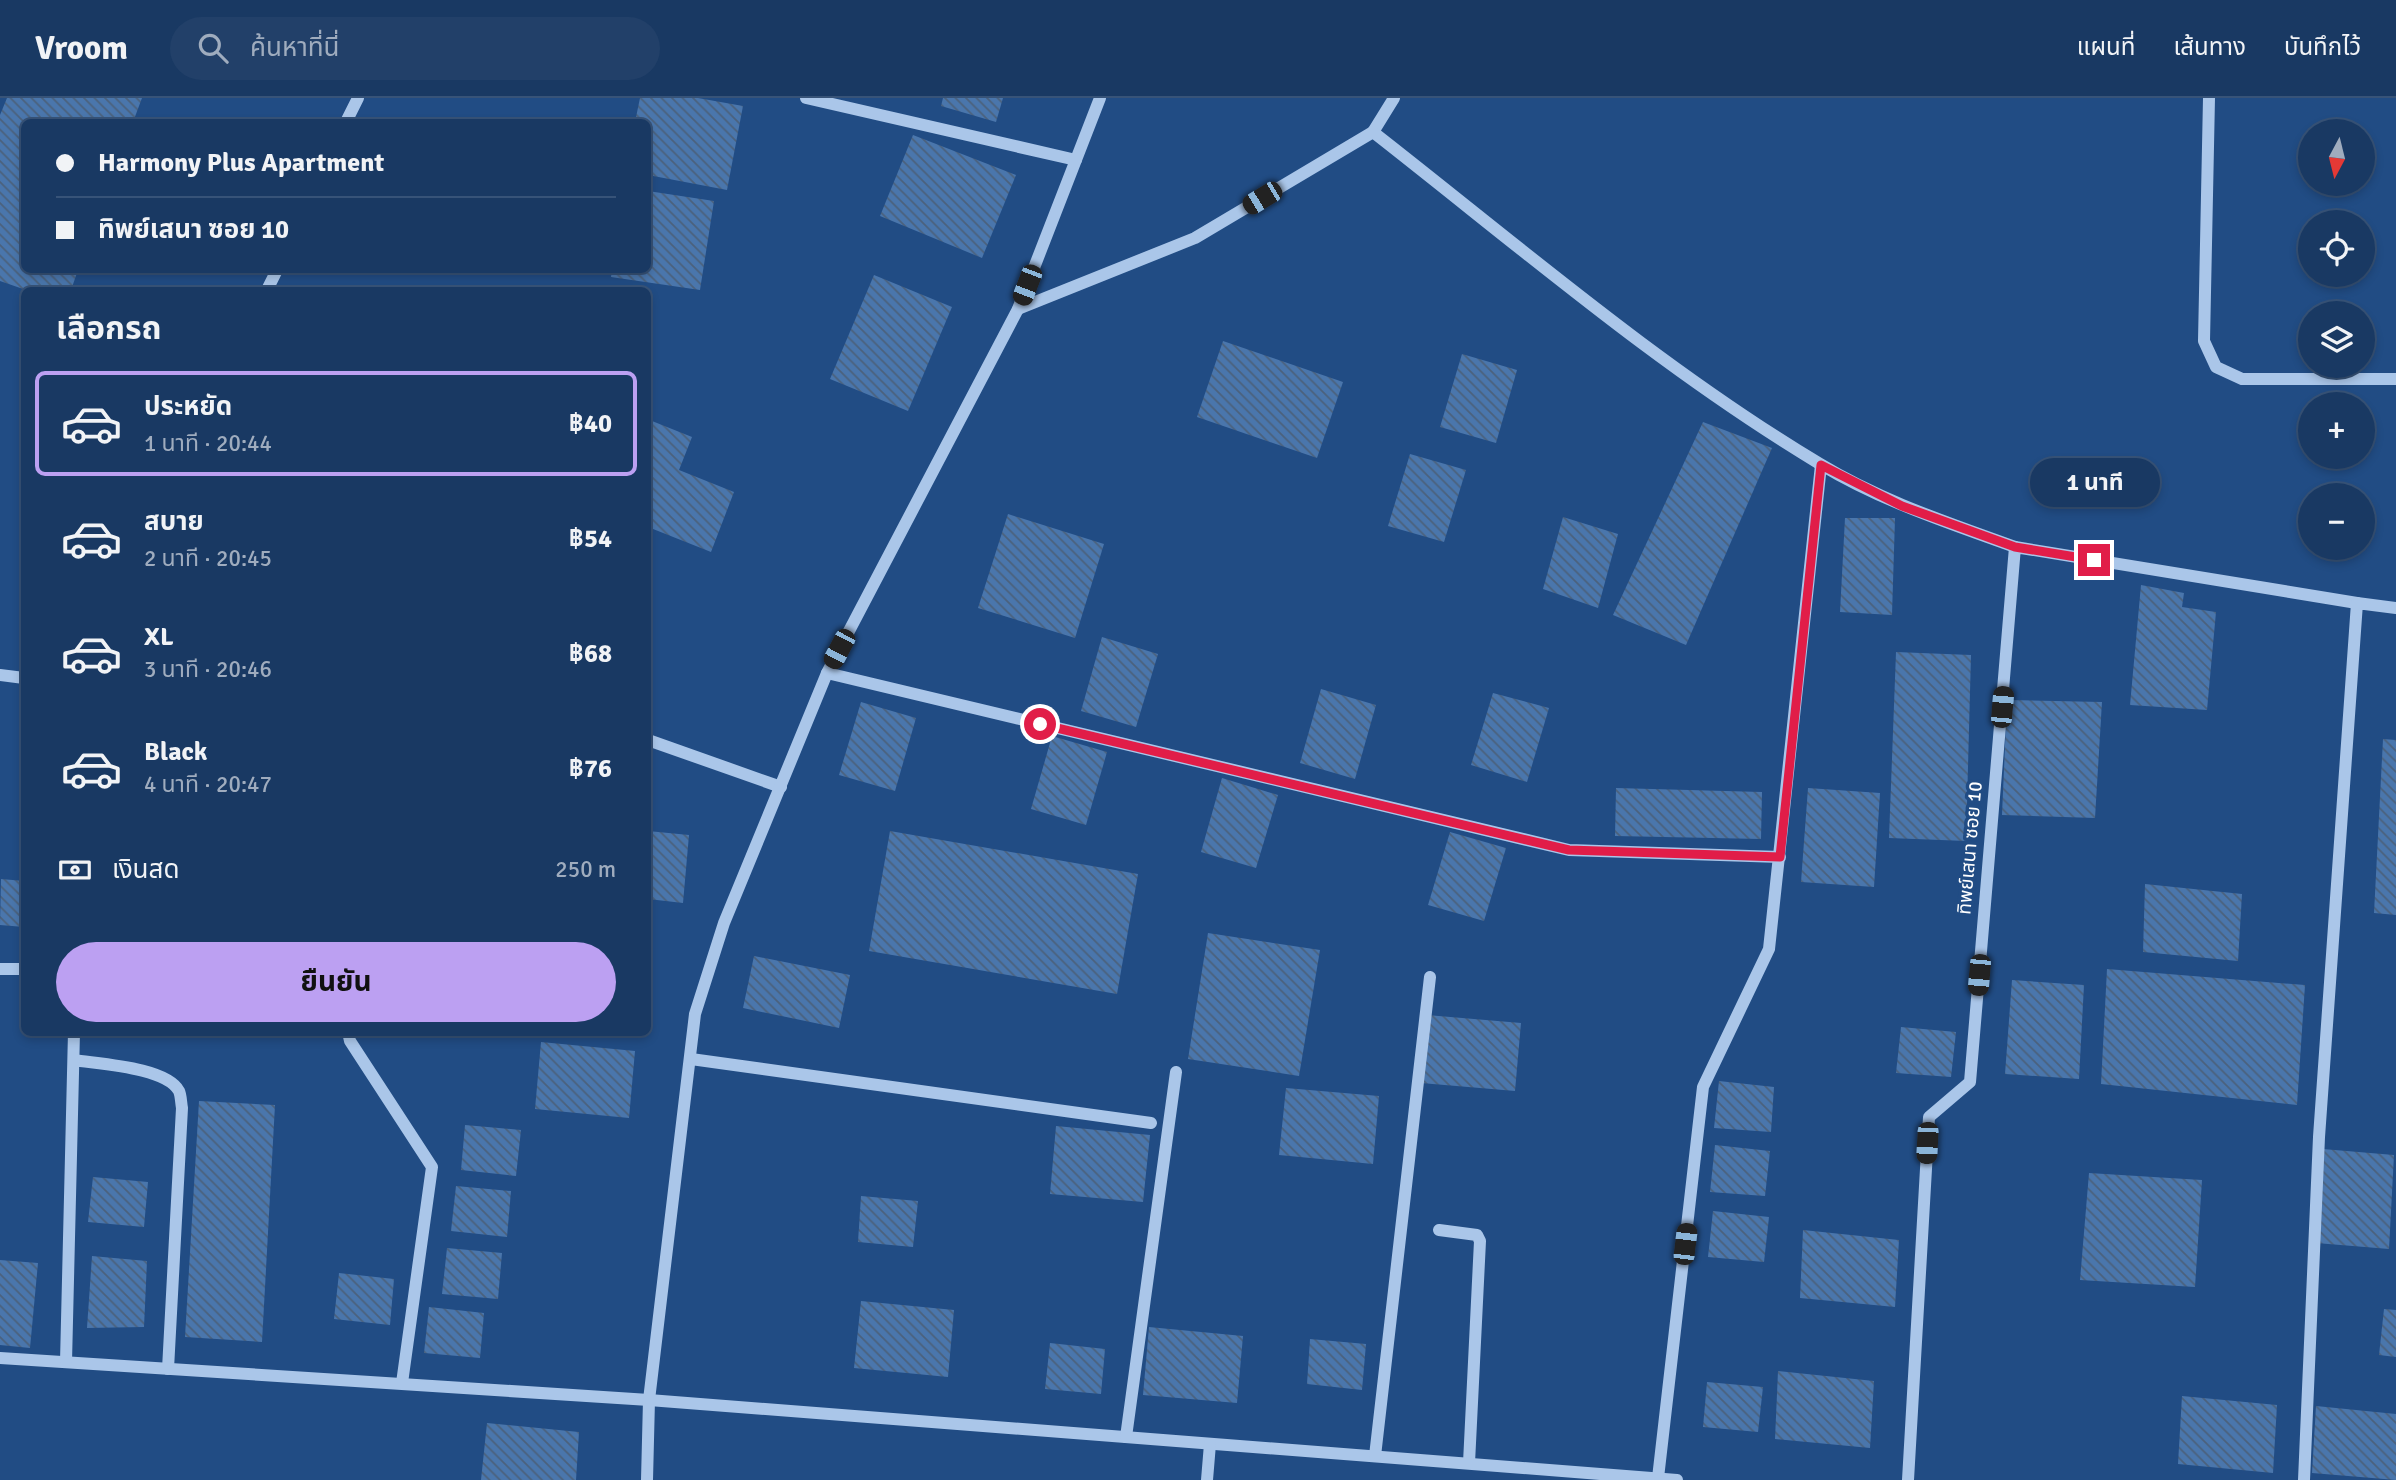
<!DOCTYPE html>
<html lang="th">
<head>
<meta charset="utf-8">
<style>
	:root { --surface:#193963; --page:#224069; --text:#f1f3f6; --muted:#9facbe; --line:#375378; --accent:#bca0f2 }
	body { margin:0; font-family:Signika,"Noto Sans Thai",sans-serif; background:var(--page); color:var(--text); height:100vh; display:flex; flex-direction:column; font-size:26px; white-space:nowrap }
	* { box-sizing:border-box; margin:0 }
	p { font-size:23px; color:var(--muted) }
	.icon { flex:none; width:38px; height:38px; fill:none; stroke:currentColor; stroke-width:2; stroke-linecap:round; stroke-linejoin:round }
	.map { position:relative; flex:1; overflow:hidden }
	.sheet { position:absolute; left:21px; top:189px; width:630px; height:749px; display:flex; flex-direction:column; background:var(--surface); border-radius:10px; box-shadow:0 4px 10px #0003,0 0 0 2px var(--line) }
	.sheet>* { flex:none }
	.guide { position:absolute; left:21px; top:21px; width:630px; height:154px; border-radius:10px; box-shadow:0 4px 10px #0003,0 0 0 2px var(--line); display:grid; align-content:center; height:154px; padding:0 35px; background:var(--surface) }
	.needle { width:46px; rotate:187deg }
	.tools { position:absolute; left:2298px; top:21px; display:grid; gap:14px }
	.tools a { display:grid; place-items:center; width:77px; height:77px; border-radius:50%; background:var(--surface); box-shadow:0 4px 10px #0003,0 0 0 2px var(--line); font-size:35px }
	.end { position:absolute; width:32px; height:32px; margin:-16px; border:9px solid #e11d48; background:#fff; box-shadow:0 0 0 4px #fff }
	.from { border-radius:50% }
	.bubble { position:absolute; height:49px; border-radius:24px; background:var(--surface); box-shadow:0 4px 10px #0003,0 0 0 2px var(--line); font-size:23px; font-weight:700; line-height:49px; text-align:center }
	.car { position:absolute; width:21px; height:42px; margin:-21px -10px; border-radius:9px; box-shadow:0 0 5px 2px #0007; background:linear-gradient(#222 24%,#8ab4d8 0 40%,#222 0 76%,#8ab4d8 0 86%,#222 0) }
	.guide b { display:flex; align-items:center; gap:24px; height:66px; font-size:26px }
	.guide b+b { border-top:2px solid var(--line) }
	.guide i { width:18px; height:18px; background:var(--text) }
	ul { padding:0; list-style:none }
	li { display:flex; align-items:center; gap:21px; height:105px; margin:0 14px 10px; padding:0 21px; border:4px solid transparent; border-radius:10px }
	li div { flex:1 }
	li b { display:block; font-size:26px }
	li em { font-style:normal; font-weight:700 }
	li.current { border-color:var(--accent) }
	li>.icon { width:63px; height:63px; stroke-width:1.5 }
	h2 { padding:0 35px; font-size:32px; line-height:84px }
	.pay { display:flex; align-items:center; gap:18px; height:77px; padding:0 35px; font-size:26px }
	.pay p { margin-inline-start:auto }
	.primary-button { display:flex; gap:14px; margin-top:auto; padding:14px 35px }
	.primary-button a { flex:1; height:80px; border-radius:42px; background:var(--accent); color:#111; font-size:28px; font-weight:700; line-height:80px; text-align:center }
	header { display:flex; align-items:center; gap:42px; box-sizing:border-box; height:98px; padding:0 35px; background:var(--surface); border-bottom:2px solid var(--line) }
	header strong { font-size:33px }
	nav { display:flex; gap:38px; margin-inline-start:auto; font-size:24px }
	.search { width:490px; height:63px; background:var(--page); display:flex; align-items:center; gap:18px; box-sizing:border-box; padding:0 24px; border-radius:38px; color:var(--muted); font-size:26px }
	.map>svg:first-child { display:block }
</style>
</head>
<body>
<header>
<strong>Vroom</strong>
<div class="search"><svg class="icon" aria-label="search" viewBox="0 0 24 24"><circle cx="10" cy="10" r="6"/><path d="M15 15l6 6"/></svg>ค้นหาที่นี่</div>
<nav><a>แผนที่</a><a>เส้นทาง</a><a>บันทึกไว้</a></nav>
</header>
<div class="map">
<svg width="2396" height="1382" viewBox="0 0 2396 1382">
	<defs>
		<pattern id="building-back-hatch" width="6" height="6" patternUnits="userSpaceOnUse" patternTransform="scale(1.75)"><rect width="6" height="6" fill="#4a76ac"/><path d="M-1 5l2 2M0 0l6 6M5-1l2 2" fill="none" stroke="#4b617c"/></pattern>
	</defs>
	<rect width="100%" height="100%" fill="#214c84"/>
	<!-- building -->
	<g fill="url(#building-back-hatch)">
		<polygon points="7,0 142,0 133,24 24,24 24,172 78,172 71,192 26,192 0,183 0,17"/>
		<polygon points="640,0 698,0 743,8 727,92 648,77 648,24 635,24"/>
		<polygon points="943,0 1003,0 996,24 941,8"/>
		<polygon points="913,37 1016,77 982,160 880,118"/>
		<polygon points="648,93 714,103 700,192 611,179 612,172 648,172"/>
		<polygon points="874,177 952,209 908,313 830,281"/>
		<polygon points="1223,243 1343,284 1317,360 1197,319"/>
		<polygon points="1462,256 1517,272 1496,345 1440,329"/>
		<polygon points="652,323 692,339 679,372 734,394 711,454 648,429 648,334"/>
		<polygon points="1703,324 1772,350 1686,547 1613,517"/>
		<polygon points="1410,356 1466,372 1444,444 1388,428"/>
		<polygon points="1008,416 1104,446 1075,540 978,510"/>
		<polygon points="1563,419 1618,436 1598,510 1543,491"/>
		<polygon points="1845,420 1895,420 1892,517 1840,514"/>
		<polygon points="2141,487 2184,495 2182,509 2216,514 2207,612 2130,607"/>
		<polygon points="1102,539 1158,556 1136,629 1081,613"/>
		<polygon points="1896,554 1971,557 1966,743 1889,740"/>
		<polygon points="1321,591 1376,607 1355,681 1300,665"/>
		<polygon points="1493,595 1549,610 1527,684 1471,667"/>
		<polygon points="2007,602 2102,604 2095,720 2002,717"/>
		<polygon points="861,604 916,620 895,693 839,677"/>
		<polygon points="1052,638 1107,654 1086,727 1031,711"/>
		<polygon points="2383,641 2396,642 2396,817 2374,815"/>
		<polygon points="1222,680 1278,697 1256,770 1201,754"/>
		<polygon points="1616,690 1762,694 1761,741 1615,738"/>
		<polygon points="1808,690 1880,695 1874,789 1801,784"/>
		<polygon points="648,733 689,737 683,805 648,801"/>
		<polygon points="890,733 1138,776 1117,896 869,853"/>
		<polygon points="1450,734 1506,750 1484,823 1428,807"/>
		<polygon points="1,781 24,783 24,829 0,827"/>
		<polygon points="2145,786 2242,796 2238,863 2143,854"/>
		<polygon points="1208,835 1320,852 1299,978 1188,961"/>
		<polygon points="754,858 850,877 839,930 743,910"/>
		<polygon points="2107,871 2305,887 2297,1007 2101,986"/>
		<polygon points="2012,882 2084,887 2079,981 2005,976"/>
		<polygon points="1427,917 1521,925 1515,993 1421,985"/>
		<polygon points="1901,929 1956,934 1951,979 1896,975"/>
		<polygon points="541,944 635,953 629,1020 535,1011"/>
		<polygon points="1719,983 1774,989 1771,1034 1714,1030"/>
		<polygon points="1286,990 1379,998 1373,1066 1279,1057"/>
		<polygon points="199,1003 275,1007 262,1244 185,1239"/>
		<polygon points="465,1027 521,1032 516,1078 461,1072"/>
		<polygon points="1056,1028 1150,1037 1143,1104 1050,1096"/>
		<polygon points="1715,1047 1770,1053 1765,1098 1710,1094"/>
		<polygon points="2323,1051 2394,1057 2389,1151 2316,1145"/>
		<polygon points="2089,1075 2202,1082 2195,1189 2080,1182"/>
		<polygon points="93,1079 148,1084 144,1129 88,1124"/>
		<polygon points="456,1088 511,1093 507,1139 451,1133"/>
		<polygon points="861,1098 918,1103 913,1149 858,1144"/>
		<polygon points="1713,1113 1769,1119 1764,1164 1708,1159"/>
		<polygon points="1803,1132 1899,1142 1895,1209 1800,1200"/>
		<polygon points="447,1150 502,1155 498,1201 442,1196"/>
		<polygon points="92,1158 147,1163 144,1229 87,1230"/>
		<polygon points="0,1162 38,1165 30,1250 0,1247"/>
		<polygon points="339,1175 394,1181 390,1227 334,1221"/>
		<polygon points="861,1203 954,1212 948,1279 854,1270"/>
		<polygon points="429,1209 484,1215 480,1260 424,1255"/>
		<polygon points="2384,1211 2396,1212 2396,1259 2379,1257"/>
		<polygon points="1149,1229 1243,1238 1237,1305 1143,1297"/>
		<polygon points="1310,1241 1366,1246 1362,1292 1307,1286"/>
		<polygon points="1050,1245 1105,1251 1101,1296 1045,1291"/>
		<polygon points="1778,1273 1874,1283 1870,1350 1775,1341"/>
		<polygon points="1707,1284 1763,1289 1758,1334 1703,1329"/>
		<polygon points="2182,1298 2277,1307 2273,1375 2178,1366"/>
		<polygon points="2316,1308 2396,1316 2396,1382 2312,1375"/>
		<polygon points="487,1325 579,1334 576,1382 481,1382"/>
	</g>
	<g fill="none" stroke-linecap="round" stroke-linejoin="round">
		<!-- minor -->
		<g stroke="#aac6e9" stroke-width="12">
			<polyline points="806,0 1076,62"/>
			<polyline points="2209,0 2204,243 2216,269 2242,281 2396,281"/>
			<polyline points="346,24 358,0"/>
			<polyline points="1373,34 1394,0"/>
			<polyline points="267,192 277,172"/>
			<path d="M 1018,211 L 1195,140 L 1373,34 C 1519,148 1660,270 1820,366 C 1881,403 1949,425 2015,449"/>
			<polyline points="827,575 1569,752 1780,759"/>
			<polyline points="0,577 24,580"/>
			<polyline points="648,642 781,689"/>
			<polyline points="0,871 24,871"/>
			<polyline points="348,934 350,943 432,1069 402,1285"/>
			<polyline points="691,961 1151,1025"/>
			<path d="M 74,962 C 98,966 166,969 179,993 C 181,997 181,1005 182,1010 L 168,1271"/>
			<polyline points="1439,1132 1477,1137 1480,1143 1469,1365"/>
			<polyline points="0,1260 649,1302 1677,1382"/>
			<polyline points="66,1264 74,934"/>
			<polyline points="1126,1339 1176,974"/>
			<polyline points="1375,1358 1430,879"/>
			<polyline points="1658,1380 1703,989 1769,851 1821,367"/>
			<polyline points="647,1382 649,1302 695,916 724,825 827,575 1018,211 1100,0"/>
			<polyline points="1207,1382 1210,1346"/>
			<polyline points="1908,1382 1929,1019 1970,984 2015,449 2357,505"/>
			<polyline points="2304,1382 2319,1039 2357,505 2396,510"/>
		</g>
	</g>
	<g fill="none" stroke-linecap="round" stroke-linejoin="round">
		<!-- route -->
		<polyline stroke="#e11d48" stroke-width="9" points="1040,626 1569,752 1780,759 1821,367 1902,408 2015,449 2094,462"/>
	</g>
	<g text-anchor="middle" dominant-baseline="central" stroke-width="7" stroke-linejoin="round" paint-order="stroke">
		<!-- street labels -->
		<g font-size="19" fill="#fff" stroke="#214c84">
			<text transform="translate(1970 750) rotate(-85)">ทิพย์เสนา ซอย 10</text>
		</g>
	</g>
</svg>
<div class="tools">
<a><svg class="needle" viewBox="-14 -14 28 28"><path d="M0-13l5 13h-10z" fill="#e53935"/><path d="M0 13l5-13h-10z" fill="#9facbe"/></svg></a>
<a><svg class="icon" aria-label="locate" viewBox="0 0 24 24"><circle cx="12" cy="12" r="6"/><path d="M12 2v4M12 18v4M2 12h4M18 12h4"/></svg></a>
<a><svg class="icon" aria-label="layers" viewBox="0 0 24 24"><path d="M12 4l9 5-9 5-9-5zM3 14l9 5 9-5"/></svg></a>
<a>+</a>
<a>−</a>
</div>
<i class="end from" style="left:1040px;top:626px"></i>
<i class="end" style="left:2094px;top:462px"></i>
<div class="bubble" style="left:2030px;top:360px;width:130px">1 นาที</div>
<i class="car" style="left:1262px;top:100px;rotate:239deg"></i>
<i class="car" style="left:1027px;top:187px;rotate:201deg"></i>
<i class="car" style="left:839px;top:551px;rotate:208deg"></i>
<i class="car" style="left:2002px;top:609px;rotate:5deg"></i>
<i class="car" style="left:1979px;top:877px;rotate:185deg"></i>
<i class="car" style="left:1927px;top:1045px;rotate:183deg"></i>
<i class="car" style="left:1685px;top:1146px;rotate:7deg"></i>
<div class="guide">
<b><i class="from"></i>Harmony Plus Apartment</b>
<b><i></i>ทิพย์เสนา ซอย 10</b>
</div>
<section class="sheet">
<h2>เลือกรถ</h2>
<ul>
<li class="current"><svg class="icon" aria-label="car" viewBox="0 0 24 24"><path d="M5 17H2v-5l4-1 3-4h7l3 4 3 1v5h-3M9 17h6M6 11h13"/><circle cx="7" cy="17" r="2"/><circle cx="17" cy="17" r="2"/></svg><div><b>ประหยัด</b><p>1 นาที · 20:44</p></div><em>฿40</em></li>
<li><svg class="icon" aria-label="car" viewBox="0 0 24 24"><path d="M5 17H2v-5l4-1 3-4h7l3 4 3 1v5h-3M9 17h6M6 11h13"/><circle cx="7" cy="17" r="2"/><circle cx="17" cy="17" r="2"/></svg><div><b>สบาย</b><p>2 นาที · 20:45</p></div><em>฿54</em></li>
<li><svg class="icon" aria-label="car" viewBox="0 0 24 24"><path d="M5 17H2v-5l4-1 3-4h7l3 4 3 1v5h-3M9 17h6M6 11h13"/><circle cx="7" cy="17" r="2"/><circle cx="17" cy="17" r="2"/></svg><div><b>XL</b><p>3 นาที · 20:46</p></div><em>฿68</em></li>
<li><svg class="icon" aria-label="car" viewBox="0 0 24 24"><path d="M5 17H2v-5l4-1 3-4h7l3 4 3 1v5h-3M9 17h6M6 11h13"/><circle cx="7" cy="17" r="2"/><circle cx="17" cy="17" r="2"/></svg><div><b>Black</b><p>4 นาที · 20:47</p></div><em>฿76</em></li>
</ul>
<div class="pay"><svg class="icon" aria-label="cash" viewBox="0 0 24 24"><path d="M3 7h18v10H3z"/><circle cx="12" cy="12" r="2"/></svg>เงินสด<p>250 m</p></div>
<div class="primary-button"><a>ยืนยัน</a></div>
</section>
</div>
</body>
</html>
